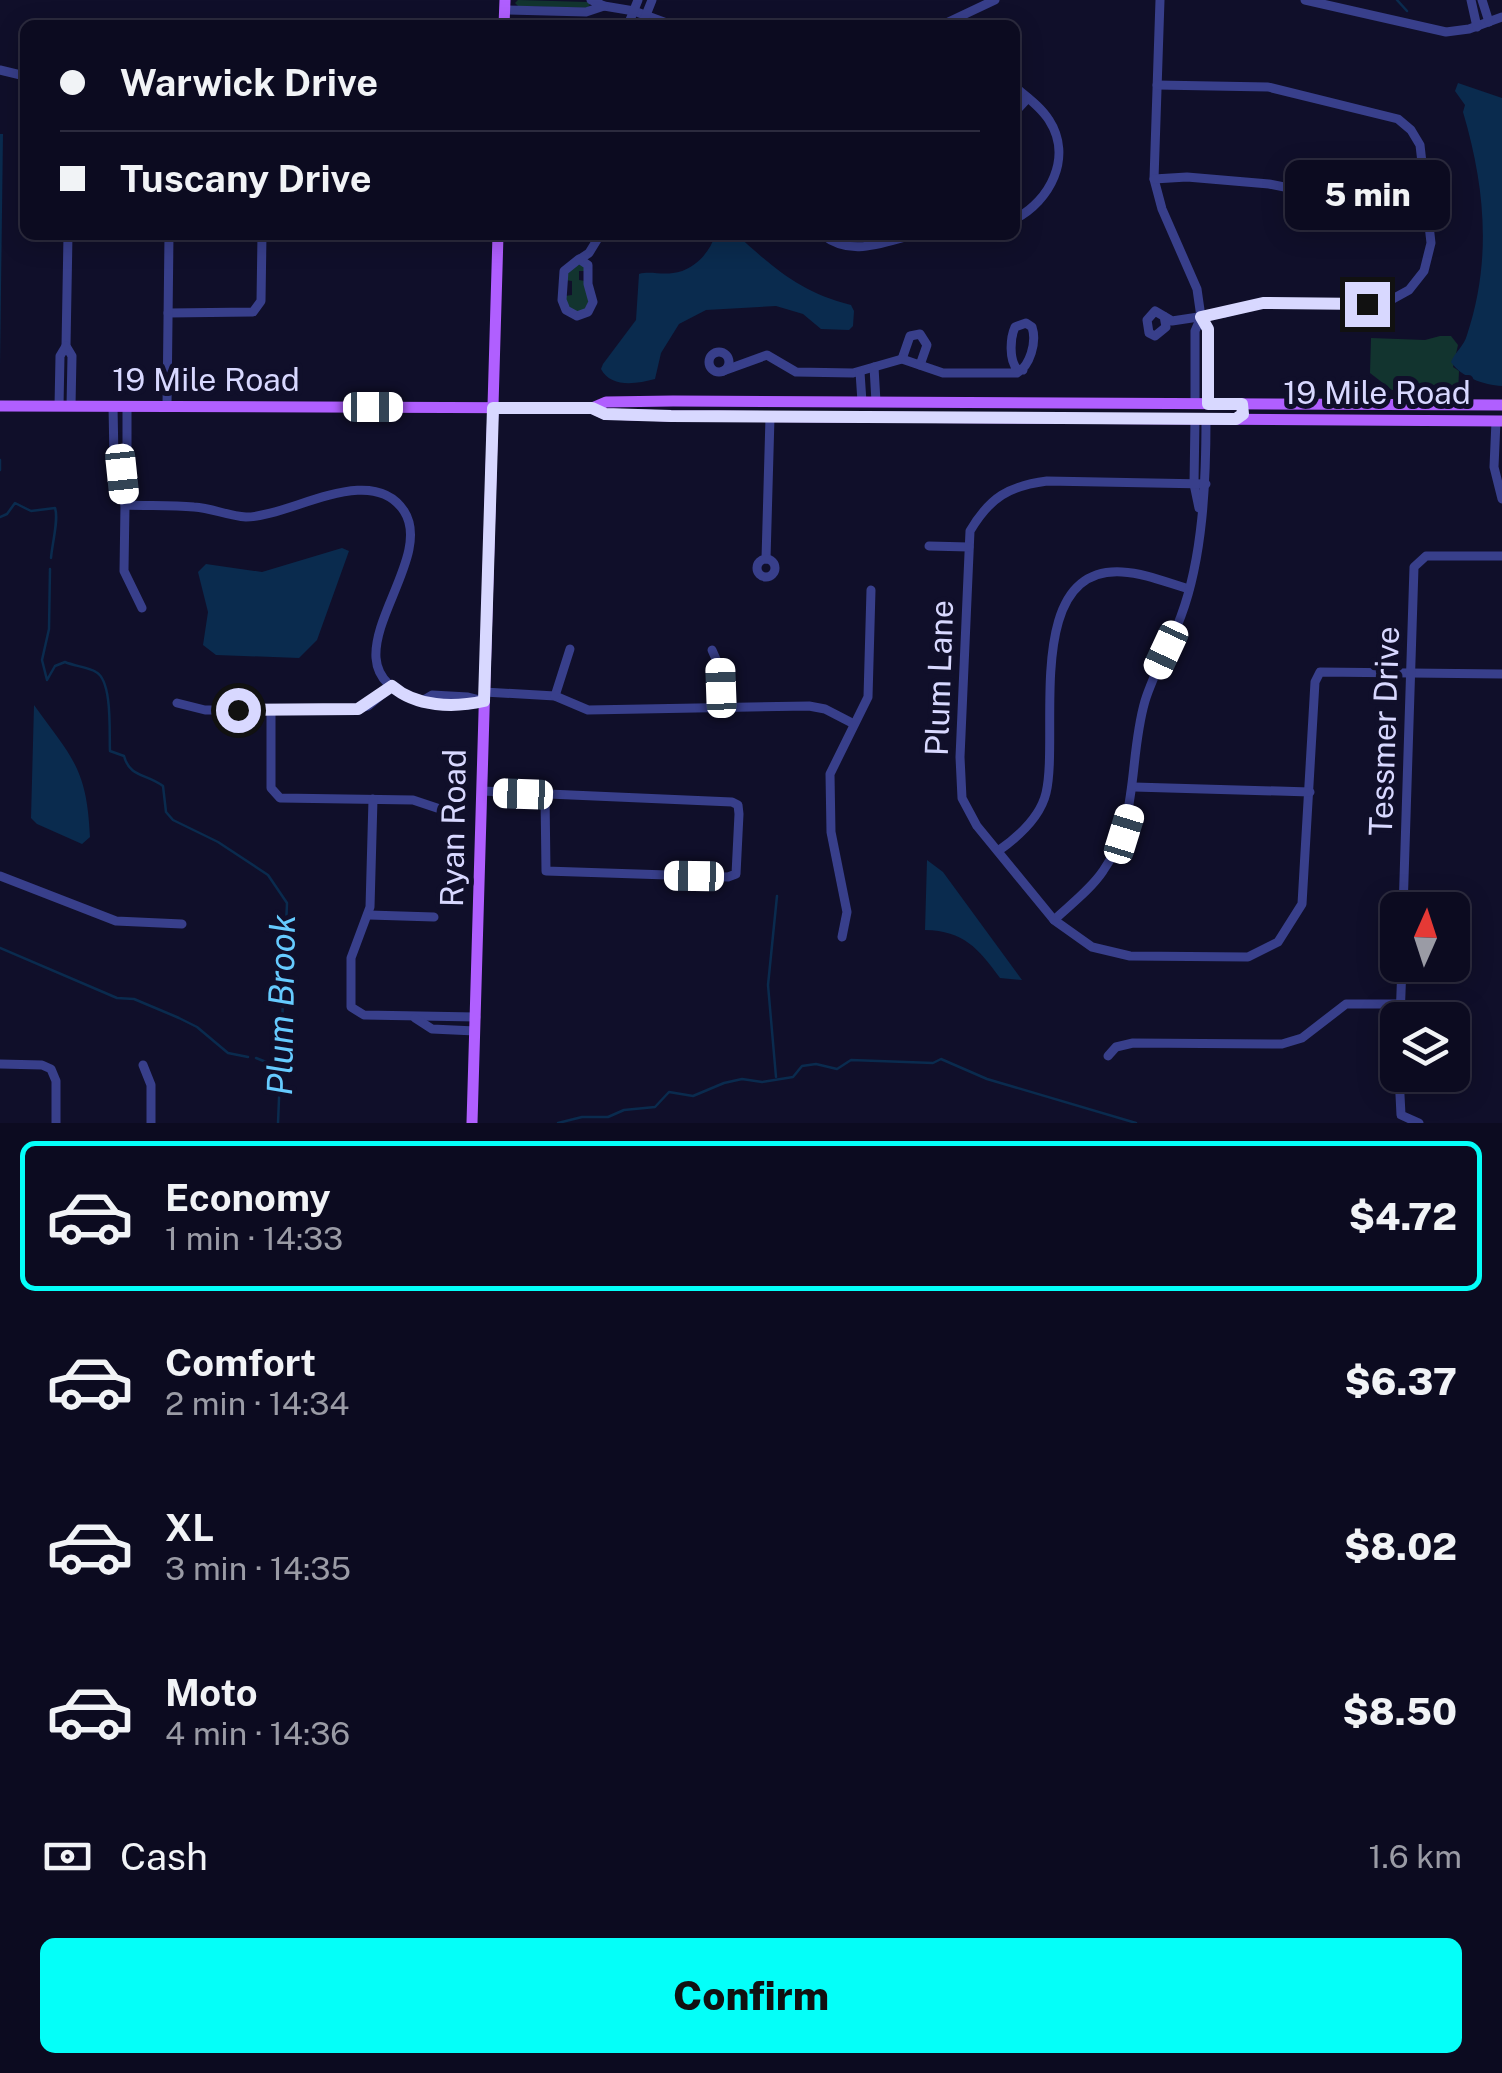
<!DOCTYPE html>
<html lang="en">
<head>
<meta charset="utf-8">
<style>
	:root { --surface:#0c0b20; --page:#151429; --text:#f1f3f6; --muted:#9a9ba5; --line:#2c2b3e; --accent:#04fff9 }
	body { margin:0; font-family:"Public Sans",sans-serif; background:var(--page); color:var(--text); height:100vh; display:flex; flex-direction:column; font-size:38px; white-space:nowrap }
	* { box-sizing:border-box; margin:0 }
	p { font-size:32px; color:var(--muted) }
	.icon { flex:none; width:55px; height:55px; fill:none; stroke:currentColor; stroke-width:2; stroke-linecap:round; stroke-linejoin:round }
	.map { position:relative; height:1123px; overflow:hidden }
	.side { display:flex; flex-direction:column; background:var(--surface); flex:1 }
	.side>* { flex:none }
	.hud { position:absolute; left:20px; top:20px; width:1000px; height:220px; border-radius:15px; box-shadow:0 5px 25px #0003,0 0 0 2px var(--line); display:grid; align-content:center; height:220px; padding:0 40px; background:var(--surface) }
	.needle { width:65px; rotate:3deg }
	.fabs { position:absolute; left:1380px; top:892px; display:grid; gap:20px }
	.fabs a { display:grid; place-items:center; width:90px; height:90px; border-radius:15px; background:var(--surface); box-shadow:0 5px 25px #0003,0 0 0 2px var(--line); font-size:50px }
	.end { position:absolute; width:45px; height:45px; margin:-22px; border:12px solid #d8d8ff; background:#111; box-shadow:0 0 0 5px #111 }
	.from { border-radius:50% }
	.bubble { position:absolute; height:70px; border-radius:15px; background:var(--surface); box-shadow:0 5px 25px #0003,0 0 0 2px var(--line); font-size:32px; font-weight:800; line-height:70px; text-align:center }
	.car { position:absolute; width:30px; height:60px; margin:-30px -15px; border-radius:12px; box-shadow:0 0 8px 2px #0007; background:linear-gradient(#fff 24%,#345 0 40%,#fff 0 76%,#345 0 86%,#fff 0) }
	.hud b { display:flex; align-items:center; gap:35px; height:95px; font-size:38px }
	.hud b+b { border-top:2px solid var(--line) }
	.hud i { width:25px; height:25px; background:var(--text) }
	ul { padding:18px 0 0; list-style:none }
	li { display:flex; align-items:center; gap:30px; height:150px; margin:0 20px 15px; padding:0 20px; border:5px solid transparent; border-radius:15px }
	li div { flex:1 }
	li b { display:block; font-size:38px }
	li em { font-style:normal; font-weight:800 }
	li.on { border-color:var(--accent) }
	li>.icon { width:90px; height:90px; stroke-width:1.5 }
	.pay { display:flex; align-items:center; gap:25px; height:110px; padding:0 40px; font-size:38px }
	.pay p { margin-inline-start:auto }
	.action { display:flex; gap:20px; margin-top:auto; padding:20px 40px }
	.action a { flex:1; height:115px; border-radius:15px; background:var(--accent); color:#111; font-size:40px; font-weight:800; line-height:115px; text-align:center }
	.map>svg:first-child { display:block }
</style>
</head>
<body>
<div class="map">
<svg width="1502" height="1123" viewBox="0 0 1502 1123">
	<rect width="100%" height="100%" fill="#100f2a"/>
	<!-- green -->
	<g fill="#12342f">
		<polygon points="518,0 588,2 590,5 587,8 518,6 515,3"/>
		<polygon points="576,264 584,265 585,271 579,271 579,280 585,281 590,298 586,309 577,313 569,309 565,296 572,295 572,281 565,280 567,273"/>
		<polygon points="1440,336 1451,336 1458,345 1453,367 1459,371 1458,393 1392,390 1370,373 1371,338 1425,340"/>
	</g>
	<!-- water -->
	<g fill="#0a2b4e">
		<path d="M 1458,83 L 1502,98 L 1502,386 C 1484,385 1461,377 1451,362 C 1455,352 1464,346 1467,335 C 1492,260 1485,186 1463,112 L 1465,105 L 1455,91 Z"/>
		<polygon points="0,134 3,134 0,366"/>
		<path d="M 715,235 L 737,235 C 775,269 800,292 851,305 L 854,311 L 853,326 L 849,330 L 821,329 L 803,314 L 776,306 L 706,310 L 679,324 L 661,353 L 655,379 C 636,384 611,388 601,369 L 603,364 L 636,320 L 639,274 C 650,271 661,275 673,273 C 693,271 710,253 715,235 Z"/>
		<polygon points="342,548 349,551 317,640 299,658 216,655 203,645 208,612 198,572 206,564 262,572"/>
		<path d="M 34,705 C 72,758 87,768 90,837 L 82,844 L 37,824 L 31,818 Z"/>
		<path d="M 927,860 L 943,872 L 1022,980 L 1000,978 C 978,948 964,931 925,930 Z"/>
	</g>
	<g fill="none" stroke-linecap="round" stroke-linejoin="round">
		<!-- stream -->
		<g stroke="#0a2b4e" stroke-width="2.5">
			<polyline points="1397,0 1407,11"/>
			<polyline points="0,460 0,470"/>
			<path d="M 0,517 L 7,514 L 15,503 L 31,511 L 55,508 C 59,519 52,544 51,558"/>
			<path d="M 50,569 L 49,629 L 42,660 L 47,680 L 55,666 L 65,662 C 74,666 88,667 96,672 C 113,681 109,735 110,751 L 124,756 C 130,778 146,773 163,786 L 166,812 L 173,820 L 218,842 L 268,875 L 287,903 L 278,1123"/>
			<polyline points="0,948 117,998 134,999 179,1018 197,1027 228,1053 248,1057"/>
			<polyline points="256,1058 279,1067"/>
			<polyline points="776,1077 768,985 777,896"/>
			<polyline points="558,1123 582,1117 608,1117 624,1110 655,1107 669,1092 693,1096 724,1083 742,1079 762,1082 793,1077 802,1066 816,1064 837,1069 851,1060 933,1063 941,1059 987,1079 1136,1123"/>
		</g>
		<!-- minor -->
		<g stroke="#383f8b" stroke-width="9">
			<polyline points="1160,0 1154,179 1162,209 1197,289 1201,317 1208,329 1208,404"/>
			<polyline points="1305,0 1446,32 1469,29 1502,17"/>
			<polyline points="1471,0 1477,27"/>
			<polyline points="1482,0 1489,22"/>
			<polyline points="604,6 634,11 672,25"/>
			<polyline points="505,10 586,12 604,6 591,0"/>
			<polyline points="628,25 638,0"/>
			<polyline points="642,25 652,0"/>
			<polyline points="942,25 995,0"/>
			<polyline points="0,70 25,76"/>
			<polyline points="1157,85 1268,87 1398,119 1411,130 1420,145 1431,243 1424,271 1409,290 1389,301 1379,303 1263,303 1225,313 1172,321 1155,311 1147,320 1149,333 1155,336 1166,327 1164,316"/>
			<path d="M 1015,87 C 1027,97 1041,107 1049,120 C 1073,157 1050,201 1015,219"/>
			<polyline points="1015,112 1028,98"/>
			<polyline points="1154,179 1187,177 1269,184 1324,195"/>
			<circle cx="1327" cy="204" r="9"/>
			<polyline points="68,235 66,346 72,356 71,406"/>
			<path d="M 823,235 C 851,257 881,243 913,235"/>
			<polygon points="579,259 588,265 588,284 593,302 588,312 577,316 566,310 562,300 564,271"/>
			<polyline points="580,259 589,253 600,235"/>
			<polyline points="168,313 253,312 261,301 262,235"/>
			<circle cx="719" cy="362" r="10"/>
			<polyline points="902,359 910,336 920,334 927,345 920,365"/>
			<polyline points="874,367 876,402"/>
			<path d="M 723,371 L 767,355 L 796,372 L 853,373 L 902,359 L 943,373 L 1017,373 C 1030,366 1037,342 1032,327 L 1026,323 L 1015,327 C 1010,338 1009,360 1017,369 L 1023,370"/>
			<polyline points="860,372 862,402"/>
			<polyline points="1195,404 1195,331 1201,317"/>
			<polyline points="59,406 60,356 66,346"/>
			<polyline points="113,406 114,459 122,474 125,505 124,571 142,608"/>
			<polyline points="167,406 169,235"/>
			<polyline points="1195,419 1194,484 1199,508"/>
			<polyline points="1496,421 1494,467 1502,499"/>
			<polyline points="122,474 127,458 127,406"/>
			<path d="M 1206,484 L 1047,481 C 1009,486 990,497 970,531 L 960,757 L 962,798 L 977,826 L 1054,920 L 1092,947 L 1130,956 L 1248,957 L 1278,942 L 1302,904 L 1315,682 L 1320,672 L 1502,674"/>
			<path d="M 125,505 C 148,506 171,505 194,507 C 212,508 228,516 246,517 C 290,517 371,461 404,511 C 440,566 311,671 422,701"/>
			<polyline points="929,546 969,547"/>
			<polyline points="766,559 770,417"/>
			<circle cx="766" cy="568" r="9"/>
			<polyline points="712,650 720,668 722,708"/>
			<polyline points="484,692 555,696 588,710 809,706 825,709 854,724"/>
			<polygon points="432,695 468,697 484,701 468,705 422,701"/>
			<polyline points="555,696 570,649"/>
			<polyline points="177,703 205,710 348,710 368,706 392,686"/>
			<polyline points="271,710 271,788 280,798 413,800 437,808"/>
			<polyline points="1134,787 1310,792"/>
			<polyline points="482,791 732,802 738,805 739,814 736,874 728,877 546,871 545,795"/>
			<polyline points="373,799 370,907 351,958 351,1007 364,1015 476,1017"/>
			<path d="M 998,851 C 1018,837 1040,818 1046,793 C 1060,736 1022,566 1122,572 C 1145,573 1168,583 1189,589"/>
			<polyline points="0,876 116,921 182,924"/>
			<polyline points="1403,910 1414,567 1426,556 1502,556"/>
			<polyline points="369,915 434,917"/>
			<path d="M 1054,920 C 1070,905 1091,889 1103,871 C 1140,819 1128,759 1145,701 C 1154,672 1170,646 1181,616 C 1203,557 1206,482 1206,419"/>
			<polyline points="842,937 847,912 831,832 830,774 868,697 871,590"/>
			<polyline points="415,1018 432,1029 475,1031"/>
			<polyline points="1400,1020 1402,965"/>
			<polyline points="1108,1056 1116,1047 1133,1043 1282,1044 1302,1038 1346,1004 1400,1004"/>
			<polyline points="0,1064 42,1065 51,1069 56,1081 56,1123"/>
			<polyline points="143,1065 151,1085 151,1123"/>
			<polyline points="1399,1075 1401,1115 1419,1123"/>
		</g>
		<!-- major -->
		<g stroke="#b05fff" stroke-width="11">
			<polyline points="504,25 505,0"/>
			<polyline points="0,406 592,408 605,414 671,416 1502,421"/>
			<polyline points="592,408 606,402 673,401 1502,405"/>
			<polyline points="472,1123 498,235"/>
		</g>
	</g>
	<g fill="none" stroke-linecap="round" stroke-linejoin="round">
		<!-- route -->
		<path stroke="#d8d8ff" stroke-width="12" d="M 238,710 L 358,709 L 392,686 C 416,707 454,708 484,701 L 493,408 L 592,408 L 605,414 L 671,416 L 1236,419 L 1243,414 L 1242,404 L 1208,404 L 1208,329 L 1201,317 L 1263,303 L 1367,304"/>
	</g>
	<g text-anchor="middle" dominant-baseline="central" stroke-width="10" stroke-linejoin="round" paint-order="stroke">
		<!-- street labels -->
		<g font-size="32" fill="#d8d8ff" stroke="#100f2a">
			<text x="206" y="379">19 Mile Road</text>
			<text x="1377" y="392">19 Mile Road</text>
			<text transform="translate(939 678) rotate(-88)">Plum Lane</text>
			<text transform="translate(1384 731) rotate(-88)">Tessmer Drive</text>
			<text transform="translate(453 828) rotate(-89)">Ryan Road</text>
		</g>
		<!-- water labels -->
		<g font-size="35" font-style="italic" fill="#66cbff" stroke="#100f2a">
			<text transform="translate(281 1005) rotate(-89)">Plum Brook</text>
		</g>
	</g>
</svg>
<div class="fabs">
<a><svg class="needle" viewBox="-14 -14 28 28"><path d="M0-13l5 13h-10z" fill="#e53935"/><path d="M0 13l5-13h-10z" fill="#9a9ba5"/></svg></a>
<a><svg class="icon" aria-label="layers" viewBox="0 0 24 24"><path d="M12 4l9 5-9 5-9-5zM3 14l9 5 9-5"/></svg></a>
</div>
<i class="end from" style="left:238px;top:710px"></i>
<i class="end" style="left:1367px;top:304px"></i>
<div class="bubble" style="left:1285px;top:160px;width:165px">5 min</div>
<i class="car" style="left:373px;top:407px;rotate:90deg"></i>
<i class="car" style="left:122px;top:474px;rotate:174deg"></i>
<i class="car" style="left:1166px;top:650px;rotate:205deg"></i>
<i class="car" style="left:721px;top:688px;rotate:358deg"></i>
<i class="car" style="left:523px;top:794px;rotate:272deg"></i>
<i class="car" style="left:1124px;top:834px;rotate:17deg"></i>
<i class="car" style="left:694px;top:876px;rotate:271deg"></i>
<div class="hud">
<b><i class="from"></i>Warwick Drive</b>
<b><i></i>Tuscany Drive</b>
</div>
</div>
<section class="side">
<ul>
<li class="on"><svg class="icon" aria-label="car" viewBox="0 0 24 24"><path d="M5 17H2v-5l4-1 3-4h7l3 4 3 1v5h-3M9 17h6M6 11h13"/><circle cx="7" cy="17" r="2"/><circle cx="17" cy="17" r="2"/></svg><div><b>Economy</b><p>1 min · 14:33</p></div><em>$4.72</em></li>
<li><svg class="icon" aria-label="car" viewBox="0 0 24 24"><path d="M5 17H2v-5l4-1 3-4h7l3 4 3 1v5h-3M9 17h6M6 11h13"/><circle cx="7" cy="17" r="2"/><circle cx="17" cy="17" r="2"/></svg><div><b>Comfort</b><p>2 min · 14:34</p></div><em>$6.37</em></li>
<li><svg class="icon" aria-label="car" viewBox="0 0 24 24"><path d="M5 17H2v-5l4-1 3-4h7l3 4 3 1v5h-3M9 17h6M6 11h13"/><circle cx="7" cy="17" r="2"/><circle cx="17" cy="17" r="2"/></svg><div><b>XL</b><p>3 min · 14:35</p></div><em>$8.02</em></li>
<li><svg class="icon" aria-label="car" viewBox="0 0 24 24"><path d="M5 17H2v-5l4-1 3-4h7l3 4 3 1v5h-3M9 17h6M6 11h13"/><circle cx="7" cy="17" r="2"/><circle cx="17" cy="17" r="2"/></svg><div><b>Moto</b><p>4 min · 14:36</p></div><em>$8.50</em></li>
</ul>
<div class="pay"><svg class="icon" aria-label="cash" viewBox="0 0 24 24"><path d="M3 7h18v10H3z"/><circle cx="12" cy="12" r="2"/></svg>Cash<p>1.6 km</p></div>
<div class="action"><a>Confirm</a></div>
</section>
</body>
</html>
